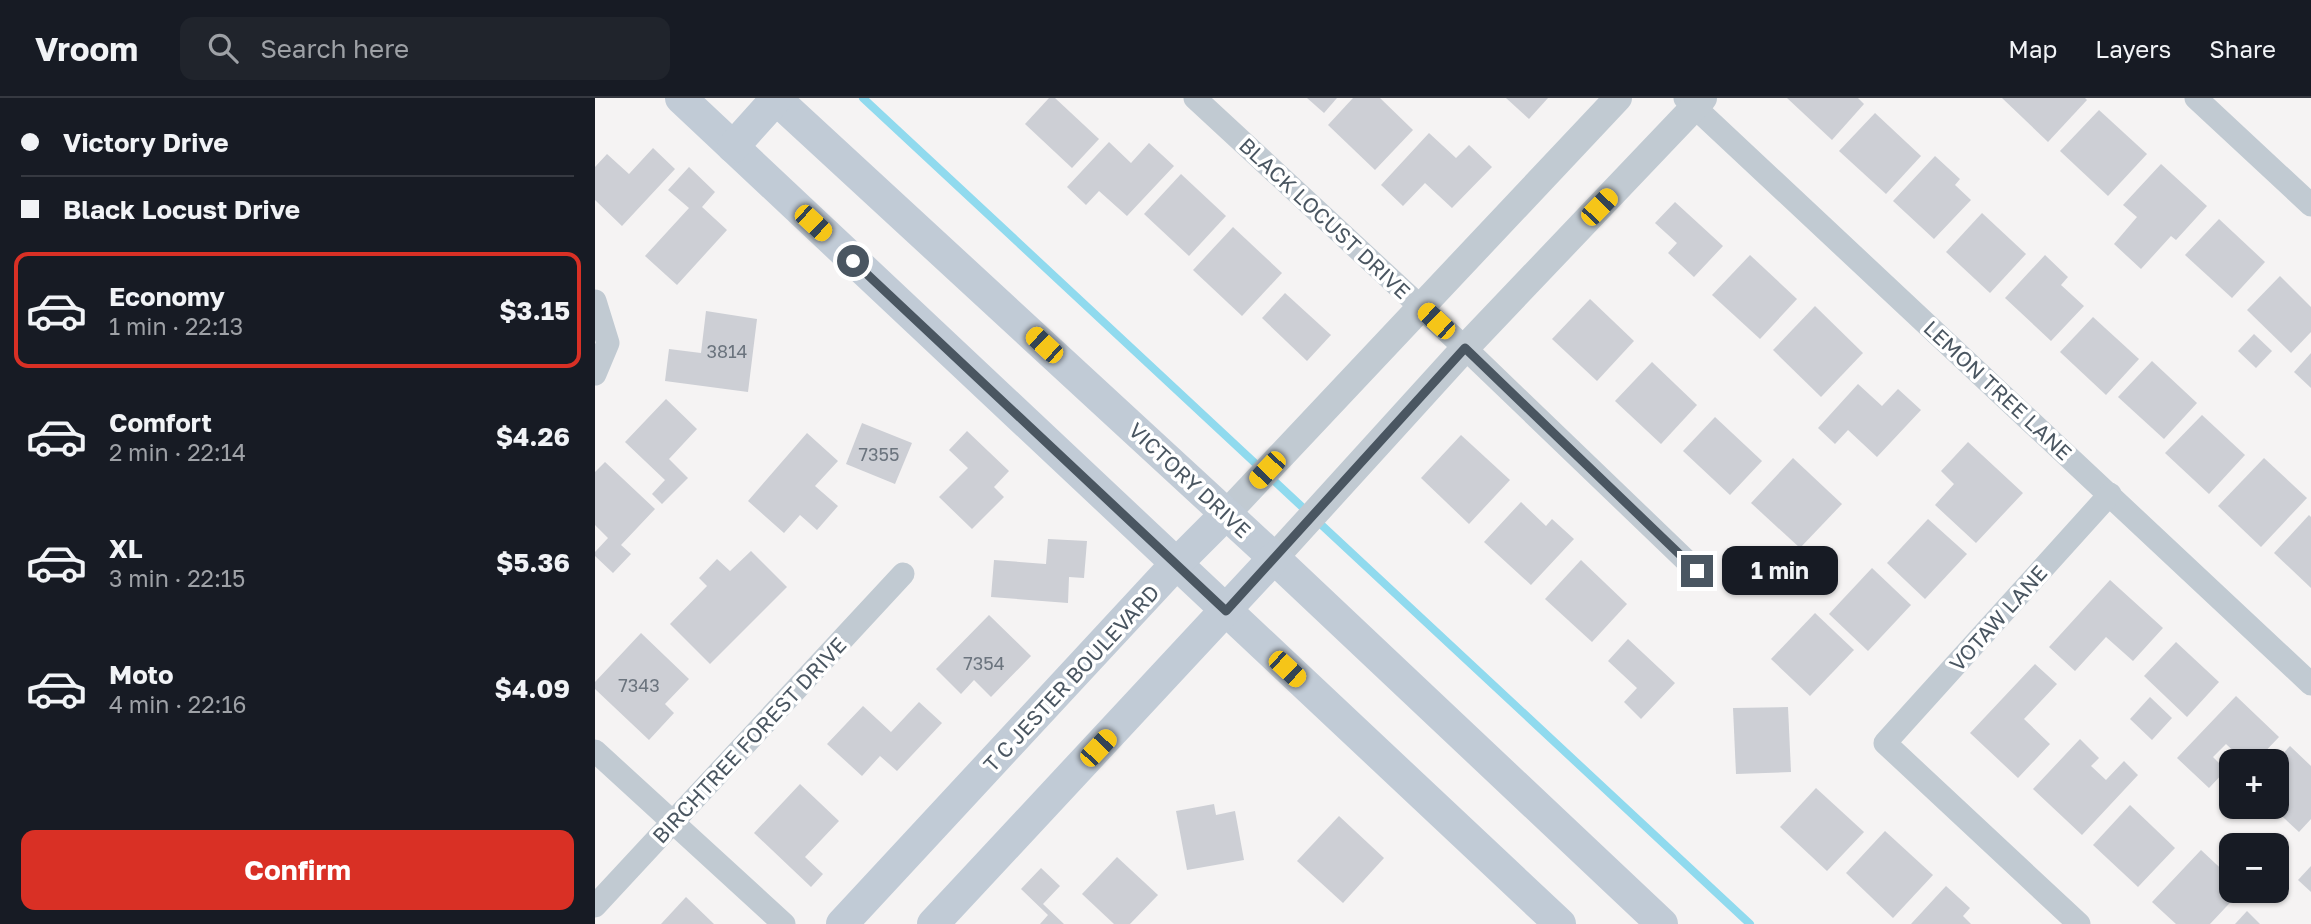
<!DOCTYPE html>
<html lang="en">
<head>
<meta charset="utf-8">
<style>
	:root { --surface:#171b24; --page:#20242c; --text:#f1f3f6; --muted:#9ea1a6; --line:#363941; --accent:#d93025 }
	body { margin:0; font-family:"Golos Text",sans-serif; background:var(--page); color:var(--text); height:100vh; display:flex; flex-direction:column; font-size:26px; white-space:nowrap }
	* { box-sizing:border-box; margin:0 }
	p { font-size:23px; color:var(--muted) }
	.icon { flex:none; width:38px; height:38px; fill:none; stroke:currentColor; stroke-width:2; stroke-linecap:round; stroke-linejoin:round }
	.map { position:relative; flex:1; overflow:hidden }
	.side { display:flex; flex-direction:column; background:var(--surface); width:595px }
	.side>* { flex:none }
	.guide { display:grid; align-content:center; height:154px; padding:0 21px; background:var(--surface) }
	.fabs { position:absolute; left:1624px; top:651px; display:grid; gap:14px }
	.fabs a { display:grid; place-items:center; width:70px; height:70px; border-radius:14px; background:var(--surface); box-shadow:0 2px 5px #0004; font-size:35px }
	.end { position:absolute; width:32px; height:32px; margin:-16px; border:9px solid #4a5661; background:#fff; box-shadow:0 0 0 4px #fff }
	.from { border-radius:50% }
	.bubble { position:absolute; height:49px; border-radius:14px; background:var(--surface); box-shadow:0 2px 5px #0004; font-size:23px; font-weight:700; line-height:49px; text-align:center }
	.car { position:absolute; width:21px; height:42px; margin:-21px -10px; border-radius:9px; box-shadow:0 0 5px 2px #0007; background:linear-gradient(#f5c518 24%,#345 0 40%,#f5c518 0 76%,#345 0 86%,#f5c518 0) }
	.guide b { display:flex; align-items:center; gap:24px; height:66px; font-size:26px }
	.guide b+b { border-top:2px solid var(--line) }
	.guide i { width:18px; height:18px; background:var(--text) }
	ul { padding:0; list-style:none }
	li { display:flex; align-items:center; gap:21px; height:116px; margin:0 14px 10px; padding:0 7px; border:4px solid transparent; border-radius:14px }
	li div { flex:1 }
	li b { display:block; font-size:26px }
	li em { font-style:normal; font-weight:700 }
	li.active { border-color:var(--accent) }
	li>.icon { width:63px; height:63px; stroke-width:1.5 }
	.cta { display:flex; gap:14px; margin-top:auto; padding:14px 21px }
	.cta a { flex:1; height:80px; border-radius:14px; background:var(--accent); color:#fff; font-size:28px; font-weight:700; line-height:80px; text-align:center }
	header { display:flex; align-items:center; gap:42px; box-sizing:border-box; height:98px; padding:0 35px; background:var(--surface); border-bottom:2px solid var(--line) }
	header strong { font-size:33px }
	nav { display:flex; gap:38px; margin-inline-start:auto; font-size:24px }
	.search { width:490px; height:63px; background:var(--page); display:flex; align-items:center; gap:18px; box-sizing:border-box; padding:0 24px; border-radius:14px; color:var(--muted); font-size:26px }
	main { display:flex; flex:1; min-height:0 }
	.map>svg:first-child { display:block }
</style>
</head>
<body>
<header>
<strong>Vroom</strong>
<div class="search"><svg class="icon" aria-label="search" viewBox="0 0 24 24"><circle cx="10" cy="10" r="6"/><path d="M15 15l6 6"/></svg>Search here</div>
<nav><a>Map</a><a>Layers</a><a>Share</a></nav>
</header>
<main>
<section class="side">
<div class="guide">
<b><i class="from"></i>Victory Drive</b>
<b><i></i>Black Locust Drive</b>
</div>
<ul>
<li class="active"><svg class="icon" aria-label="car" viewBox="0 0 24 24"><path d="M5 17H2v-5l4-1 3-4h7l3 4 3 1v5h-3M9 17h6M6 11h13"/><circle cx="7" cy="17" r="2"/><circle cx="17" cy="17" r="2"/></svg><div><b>Economy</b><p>1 min · 22:13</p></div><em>$3.15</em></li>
<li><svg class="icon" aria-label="car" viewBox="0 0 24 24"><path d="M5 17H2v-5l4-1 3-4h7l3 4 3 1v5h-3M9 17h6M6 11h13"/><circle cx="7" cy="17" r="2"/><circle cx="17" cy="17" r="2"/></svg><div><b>Comfort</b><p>2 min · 22:14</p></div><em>$4.26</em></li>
<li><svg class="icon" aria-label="car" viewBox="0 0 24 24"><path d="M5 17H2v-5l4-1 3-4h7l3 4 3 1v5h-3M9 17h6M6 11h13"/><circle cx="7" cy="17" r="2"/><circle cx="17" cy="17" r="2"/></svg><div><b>XL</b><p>3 min · 22:15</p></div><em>$5.36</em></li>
<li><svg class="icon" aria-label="car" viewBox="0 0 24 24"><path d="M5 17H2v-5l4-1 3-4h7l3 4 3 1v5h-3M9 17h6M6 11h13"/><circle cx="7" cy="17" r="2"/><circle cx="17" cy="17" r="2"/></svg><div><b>Moto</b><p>4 min · 22:16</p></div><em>$4.09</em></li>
</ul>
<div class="cta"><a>Confirm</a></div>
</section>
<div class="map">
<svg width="1716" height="826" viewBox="0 0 1716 826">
	<rect width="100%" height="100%" fill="#f5f3f3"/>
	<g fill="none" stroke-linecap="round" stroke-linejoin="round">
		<!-- stream -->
		<polyline stroke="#90daee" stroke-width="8" points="268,0 1155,826"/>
	</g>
	<!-- building -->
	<g fill="#cdcfd5">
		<polygon points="454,0 460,0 504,41 477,70 430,26"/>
		<polygon points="712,0 742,0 729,15"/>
		<polygon points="758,0 785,0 818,32 780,72 733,27"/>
		<polygon points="911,0 953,0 934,21"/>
		<polygon points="1192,0 1263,0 1269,6 1237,42"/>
		<polygon points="1407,0 1490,0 1492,2 1453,44"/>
		<polygon points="1504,12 1552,56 1513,98 1465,53"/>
		<polygon points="1280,15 1326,58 1291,96 1244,53"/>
		<polygon points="834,35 861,60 874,47 897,69 857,110 830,85 808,108 786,87"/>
		<polygon points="514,44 536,65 554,45 579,68 532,118 504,93 491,107 472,89"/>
		<polygon points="58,50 80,71 27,128 0,102 0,69 12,56 34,76"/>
		<polygon points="1340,58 1365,81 1360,87 1376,102 1339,141 1298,103"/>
		<polygon points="1566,66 1612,108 1581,142 1576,138 1546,171 1519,146 1542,119 1528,107"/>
		<polygon points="94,69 120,94 107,109 132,132 82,187 50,158 94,110 73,92"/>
		<polygon points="586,76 631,118 594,158 549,116"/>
		<polygon points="1080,104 1128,148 1099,179 1073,155 1082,145 1060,125"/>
		<polygon points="1387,115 1431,156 1395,195 1351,154"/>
		<polygon points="1624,121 1670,164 1637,200 1590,157"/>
		<polygon points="638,129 687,175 647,218 598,172"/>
		<polygon points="1155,157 1202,201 1165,241 1117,197"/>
		<polygon points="1450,157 1473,179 1466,187 1489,208 1456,243 1410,200"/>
		<polygon points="1685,178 1716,209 1716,234 1696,255 1652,212"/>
		<polygon points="690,195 736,237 712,263 667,220"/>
		<polygon points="995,201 1039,243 1002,283 957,241"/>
		<polygon points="1220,208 1268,255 1226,299 1178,252"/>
		<polygon points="111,213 162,221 153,294 70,283 74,251 106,255"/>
		<polygon points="1498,219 1544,261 1511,297 1465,254"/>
		<polygon points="1659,236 1677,253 1661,270 1643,253"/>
		<polygon points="1716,255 1716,290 1699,274"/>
		<polygon points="1557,263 1602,305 1569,341 1523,299"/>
		<polygon points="1057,264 1102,307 1066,346 1020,303"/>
		<polygon points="1263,286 1287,308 1303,291 1326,312 1282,359 1253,332 1240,346 1223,330"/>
		<polygon points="71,301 102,331 74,361 93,380 67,406 57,396 70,382 30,344"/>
		<polygon points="1607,317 1650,357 1614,396 1570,355"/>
		<polygon points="1120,319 1167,363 1135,397 1088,353"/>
		<polygon points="267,325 317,345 300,386 251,366"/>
		<polygon points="372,333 414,373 399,389 409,399 377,431 344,399 373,370 354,352"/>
		<polygon points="212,335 243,363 220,388 243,408 222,432 205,417 189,435 153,403"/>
		<polygon points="866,337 915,382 874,426 826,380"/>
		<polygon points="1373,344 1428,395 1381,445 1340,407 1359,386 1346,373"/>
		<polygon points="1198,360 1247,406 1205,450 1156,405"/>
		<polygon points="1669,360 1712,400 1666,449 1623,408"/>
		<polygon points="10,364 60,411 26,447 36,456 18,475 0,458 0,454 13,440 0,427 0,374"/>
		<polygon points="926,404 951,428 957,421 979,441 936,487 889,444"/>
		<polygon points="1714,417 1716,419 1716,490 1679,455"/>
		<polygon points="1333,421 1372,456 1330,501 1292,465"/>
		<polygon points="453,441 492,443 489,480 474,479 473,505 396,499 399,462 451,466"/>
		<polygon points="156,453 192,489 115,566 75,526 112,488 104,480 122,461 135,473"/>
		<polygon points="986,462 1032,506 997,544 950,501"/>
		<polygon points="1277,470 1316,507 1273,553 1234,516"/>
		<polygon points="1515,482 1568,530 1538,563 1511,539 1480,573 1454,549"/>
		<polygon points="1220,515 1259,552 1215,598 1176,561"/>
		<polygon points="394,517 436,558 396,599 379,582 366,596 341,571"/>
		<polygon points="46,535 94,581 70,606 79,615 54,642 0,591 0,584"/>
		<polygon points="1033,541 1080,585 1046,621 1029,604 1042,590 1013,563"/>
		<polygon points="1581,544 1624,584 1592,619 1549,578"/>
		<polygon points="1440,566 1462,586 1429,621 1455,646 1423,680 1375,635"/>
		<polygon points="1641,598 1684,639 1661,663 1649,663 1631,646 1618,659 1631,672 1614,690 1582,660"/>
		<polygon points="1555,599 1577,620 1557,642 1535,621"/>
		<polygon points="324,604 347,625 302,673 285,658 267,678 232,646 268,608 296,634"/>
		<polygon points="1193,609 1196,674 1141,676 1138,610"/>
		<polygon points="1485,641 1504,660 1496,668 1511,682 1529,663 1543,677 1487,737 1438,691"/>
		<polygon points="1695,648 1716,668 1716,721 1704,734 1677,709 1682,709 1682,662"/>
		<polygon points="205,686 244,723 210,759 228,776 216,789 159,735"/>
		<polygon points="1221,690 1269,734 1232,773 1185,729"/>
		<polygon points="619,706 621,717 640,713 649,762 592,772 581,713"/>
		<polygon points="1535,707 1580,750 1543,789 1498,747"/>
		<polygon points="744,718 789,760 748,805 702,763"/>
		<polygon points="1290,733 1338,777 1298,820 1251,775"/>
		<polygon points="1606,752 1636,780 1636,793 1646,793 1615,826 1581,826 1557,804"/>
		<polygon points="522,759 563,797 535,826 519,826 487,796"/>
		<polygon points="1716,768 1716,794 1703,782"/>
		<polygon points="446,770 465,788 448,806 469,826 445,826 453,817 426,791"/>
		<polygon points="1351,788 1375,810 1368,818 1376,826 1316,826"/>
		<polygon points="91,799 119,826 66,826"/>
		<polygon points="1652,813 1665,826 1640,826"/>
	</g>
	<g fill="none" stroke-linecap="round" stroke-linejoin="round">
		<!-- minor -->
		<g stroke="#c1cad2" stroke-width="23">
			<polyline points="600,0 870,250 1102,473"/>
			<polyline points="1090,0 1716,586"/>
			<polyline points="1601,0 1716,107"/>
			<polyline points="0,203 13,245 0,276"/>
			<polyline points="0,653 189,826"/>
			<polyline points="0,808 308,476"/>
			<polyline points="1484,826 1290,645 1515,396"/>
		</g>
		<!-- tertiary -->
		<g stroke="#c1cad2" stroke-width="28">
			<polyline points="631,416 1023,0"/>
			<polyline points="679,460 870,250 1108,0"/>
		</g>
		<!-- secondary -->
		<g stroke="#c1cbd6" stroke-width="32">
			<polyline points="86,0 965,826"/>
			<polyline points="180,0 679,460 1067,826"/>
			<polyline points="138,49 181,1"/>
			<polyline points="247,826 581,466 631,416"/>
			<polyline points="338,826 679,460"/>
		</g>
	</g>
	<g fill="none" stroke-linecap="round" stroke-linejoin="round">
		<!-- route -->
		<polyline stroke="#4a5661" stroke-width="9" points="258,163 631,513 870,250 1102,473"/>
	</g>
	<g text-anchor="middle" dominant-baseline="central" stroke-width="7" stroke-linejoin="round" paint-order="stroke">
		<!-- number labels -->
		<g font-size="18" fill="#6b747e">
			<text x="132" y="253">3814</text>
			<text x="284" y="356">7355</text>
			<text x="389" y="565">7354</text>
			<text x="44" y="587">7343</text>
		</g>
		<!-- street labels -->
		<g font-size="21" fill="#4a5661" stroke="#fff">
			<text transform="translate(730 120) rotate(43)">BLACK LOCUST DRIVE</text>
			<text transform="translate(1403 292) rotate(43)">LEMON TREE LANE</text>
			<text transform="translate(595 382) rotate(43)">VICTORY DRIVE</text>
			<text transform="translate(1403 520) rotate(-48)">VOTAW LANE</text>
			<text transform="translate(476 580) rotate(-47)">T C JESTER BOULEVARD</text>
			<text transform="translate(154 642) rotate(-47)">BIRCHTREE FOREST DRIVE</text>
		</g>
	</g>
</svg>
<div class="fabs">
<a>+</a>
<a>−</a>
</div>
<i class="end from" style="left:258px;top:163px"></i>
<i class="end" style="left:1102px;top:473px"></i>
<div class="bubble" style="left:1127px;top:448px;width:116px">1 min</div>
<i class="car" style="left:1004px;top:109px;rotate:44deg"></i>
<i class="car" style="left:218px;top:125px;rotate:133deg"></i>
<i class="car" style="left:841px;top:223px;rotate:313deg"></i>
<i class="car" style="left:449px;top:247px;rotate:313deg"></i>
<i class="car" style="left:672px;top:372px;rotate:223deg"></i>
<i class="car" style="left:692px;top:571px;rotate:133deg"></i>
<i class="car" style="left:503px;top:650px;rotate:43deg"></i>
</div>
</main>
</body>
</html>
